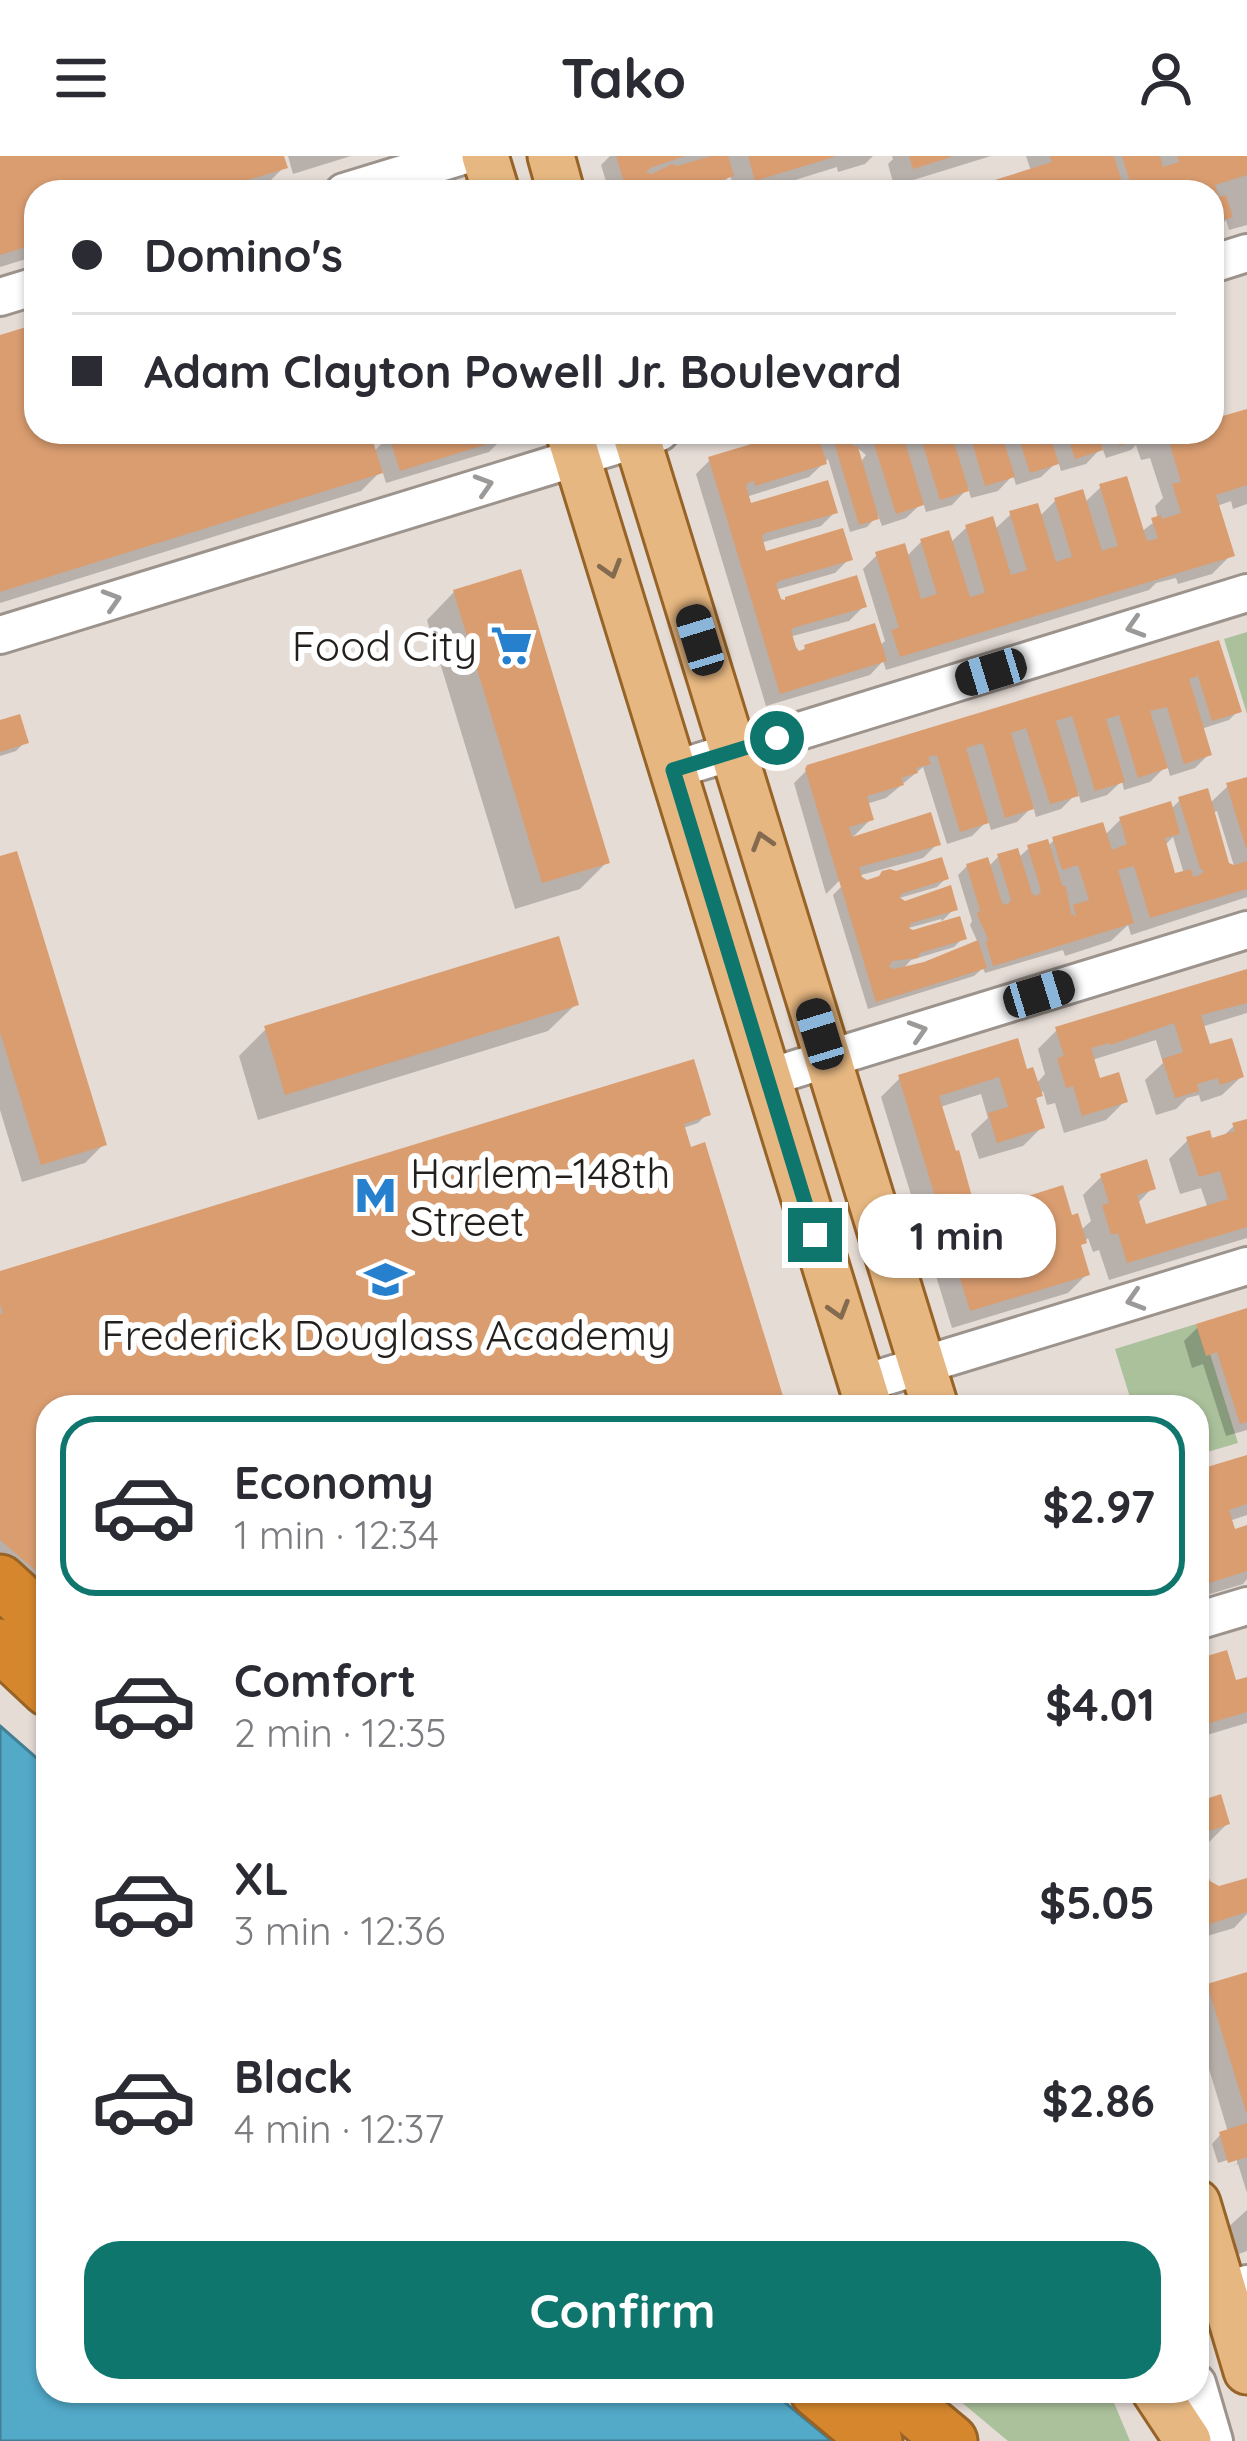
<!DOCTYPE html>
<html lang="en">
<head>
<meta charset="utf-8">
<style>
	:root { --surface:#fff; --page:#f7f7f7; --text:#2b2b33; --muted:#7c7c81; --line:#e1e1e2; --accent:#0f766e }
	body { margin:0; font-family:Quicksand,sans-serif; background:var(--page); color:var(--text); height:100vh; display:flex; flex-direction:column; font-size:45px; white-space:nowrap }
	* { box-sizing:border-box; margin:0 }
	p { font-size:39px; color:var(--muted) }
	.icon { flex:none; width:66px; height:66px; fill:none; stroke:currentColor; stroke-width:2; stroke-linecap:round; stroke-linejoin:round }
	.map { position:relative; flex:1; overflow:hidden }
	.details { position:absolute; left:36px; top:1239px; width:1173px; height:1008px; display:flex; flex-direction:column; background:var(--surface); border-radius:36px; box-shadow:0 3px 9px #0004 }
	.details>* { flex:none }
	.banner { position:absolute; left:24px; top:24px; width:1200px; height:264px; border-radius:36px; box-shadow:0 3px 9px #0004; display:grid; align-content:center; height:264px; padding:0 48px; background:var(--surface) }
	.end { position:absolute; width:54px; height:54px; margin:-27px; border:15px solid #0f766e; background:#fff; box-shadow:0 0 0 6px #fff }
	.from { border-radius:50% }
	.bubble { position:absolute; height:84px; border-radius:36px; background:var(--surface); box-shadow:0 3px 9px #0004; font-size:39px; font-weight:700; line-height:84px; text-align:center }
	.car { position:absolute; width:36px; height:72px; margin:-36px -18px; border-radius:15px; box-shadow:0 0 9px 3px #0007; background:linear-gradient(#222 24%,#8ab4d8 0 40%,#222 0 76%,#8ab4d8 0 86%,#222 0) }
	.banner b { display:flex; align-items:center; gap:42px; height:114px; font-size:45px }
	.banner b+b { border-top:3px solid var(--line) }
	.banner i { width:30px; height:30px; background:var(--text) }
	ul { padding:21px 0 0; list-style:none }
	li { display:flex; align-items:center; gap:36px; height:180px; margin:0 24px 18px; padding:0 24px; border:6px solid transparent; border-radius:36px }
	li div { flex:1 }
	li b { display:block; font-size:45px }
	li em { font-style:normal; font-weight:700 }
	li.current { border-color:var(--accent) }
	li>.icon { width:108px; height:108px; stroke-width:1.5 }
	.primary-button { display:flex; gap:24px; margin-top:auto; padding:24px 48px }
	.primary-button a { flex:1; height:138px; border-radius:36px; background:var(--accent); color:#fff; font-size:48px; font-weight:700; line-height:138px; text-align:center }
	header { display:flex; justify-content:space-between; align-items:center; height:156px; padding:0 48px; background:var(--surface); font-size:54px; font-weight:700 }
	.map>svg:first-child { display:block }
</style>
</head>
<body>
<header><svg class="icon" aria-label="menu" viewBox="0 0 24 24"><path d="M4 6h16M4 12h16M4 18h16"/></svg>Tako<svg class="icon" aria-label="person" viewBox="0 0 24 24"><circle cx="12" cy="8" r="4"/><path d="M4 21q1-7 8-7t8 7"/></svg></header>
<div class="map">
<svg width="1247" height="2285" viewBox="0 0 1247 2285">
	<rect width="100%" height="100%" fill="#e6dcd6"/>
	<!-- green -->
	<g fill="#aac19b">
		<polygon points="1247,476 1247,558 1224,483"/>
		<polygon points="1196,1168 1210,1198 1238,1287 1197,1299 1197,1251 1133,1251 1115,1193"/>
		<polygon points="948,2235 1109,2235 1130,2285 1008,2285"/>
	</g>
	<!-- water -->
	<polygon fill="#52a9c8" stroke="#448095" stroke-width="3" points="0,1570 48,1612 48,2235 771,2235 832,2285 0,2285"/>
	<!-- shadow -->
	<g fill="#0003" fill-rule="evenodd">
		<polygon points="0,0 281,0 284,11 265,30 245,36 36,36 36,100 0,111"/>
		<polygon points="288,0 351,0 293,18"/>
		<polygon points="610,0 873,0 865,8 838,16 837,11 756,36 720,36 734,32 730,20 722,28 696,36 616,36 615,33 609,35 601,9"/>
		<polygon points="892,0 991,0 894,30 888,8 893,3"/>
		<polygon points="1026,0 1247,0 1247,69 1229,74 1226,64 1212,78 1212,36 962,36 1031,15"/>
		<polygon points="36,171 36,276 367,276 373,296 390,280 402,276 501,276 503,282 489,296 386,327 382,314 361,335 0,447 0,183"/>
		<path d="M 1247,256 L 1247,348 L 1233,353 L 1231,345 L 1217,350 L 1231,399 L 1212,418 L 1178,428 L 1176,422 L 1156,427 L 1149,434 L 886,514 L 883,505 L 870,519 L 766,550 L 696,318 L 710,304 L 802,276 L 814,276 L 816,281 L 821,276 L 1212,276 L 1212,267 ZM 854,289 L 866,299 L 859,308 ZM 1136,289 L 1141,304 L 1150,302 L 1163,342 L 1155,350 L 1158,363 L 1141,376 L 1101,331 L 1084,347 L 1055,345 L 1039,361 L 1011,358 L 994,374 L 966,372 L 950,387 L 922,385 L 906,401 L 877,399 L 863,413 L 885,485 L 879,490 L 805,492 L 798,498 L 789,481 L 849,465 L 863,451 L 778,445 L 775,434 L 835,417 L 849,403 L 764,398 L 760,387 L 821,370 L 835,356 L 749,351 L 746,341 L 809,321 L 828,303 L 850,376 L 867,371 L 878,359 L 882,370 L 906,362 L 923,346 L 926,356 L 952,349 L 968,332 L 971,342 L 998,335 L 1013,319 L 1016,329 L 1041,321 L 1058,305 L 1061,315 L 1086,308 L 1102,291 L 1106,302 L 1131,294 Z"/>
		<polygon points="454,436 607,706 580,733 515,753 427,464"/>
		<path d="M 1217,488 L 1238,555 L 1229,564 L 1201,573 L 1209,598 L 1195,612 L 1170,620 L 1167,609 L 1150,626 L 1124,634 L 1122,625 L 1107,639 L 1081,647 L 1078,636 L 1061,653 L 1036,661 L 1033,650 L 1017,666 L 991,674 L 988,664 L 972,680 L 947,688 L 923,611 L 886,642 L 866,648 L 871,663 L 848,686 L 937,688 L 923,702 L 854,721 L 867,727 L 946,722 L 937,731 L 896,743 L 905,748 L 954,753 L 942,765 L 941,763 L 905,773 L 963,782 L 954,791 L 911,804 L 901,815 L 978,787 L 970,769 L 972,765 L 958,719 L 967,710 L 988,711 L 998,701 L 1018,702 L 1029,692 L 1047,691 L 1054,684 L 1104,680 L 1120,664 L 1170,654 L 1180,644 L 1209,648 L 1228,630 L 1247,624 L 1247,741 L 1131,779 L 1128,769 L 1111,785 L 1065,800 L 1063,794 L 985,817 L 983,812 L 974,820 L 868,853 L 833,739 L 853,719 L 849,715 L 826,738 L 794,627 L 809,612 ZM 1217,655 L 1235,713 L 1227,710 L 1212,657 ZM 1173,681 L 1184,718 L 1173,721 L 1164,690 Z"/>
		<polygon points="0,567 25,586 16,595 0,600"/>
		<polygon points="0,704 104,988 85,1007 22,1026 0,954"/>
		<polygon points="1247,816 1247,857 1201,871 1208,892 1241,921 1222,939 1201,946 1199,939 1187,942 1176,953 1156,959 1145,924 1163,907 1156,884 1092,904 1098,925 1125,945 1106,964 1064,977 1055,947 1047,949 1043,935 1034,945 1042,971 1023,990 979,1003 971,978 988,962 981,938 940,951 991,1119 1032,1107 1025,1085 1005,1090 998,1065 1017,1046 1070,1063 1080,1075 1091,1065 1083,1039 1102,1020 1152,1032 1137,1048 1144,1072 1208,1053 1201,1032 1180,1038 1169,1003 1188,984 1210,985 1221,982 1234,970 1247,966 1247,1082 1109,1124 1099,1094 1093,1096 1088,1082 1078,1092 1087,1118 1068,1137 952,1172 881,941 900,922 1025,917 1036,928 1045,918 1038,893 1057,874"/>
		<polygon points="576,848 548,875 258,964 239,900 266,873"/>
		<polygon points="707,958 698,967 683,972 779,1239 768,1251 48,1251 48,1459 0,1418 0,1118"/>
		<polygon points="1247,1155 1247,1274 1226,1280 1203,1208 1192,1212 1184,1185 1198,1171"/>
		<polygon points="1247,1302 1247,1359 1229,1365 1233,1377 1247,1372 1247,1423 1243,1428 1197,1442 1197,1318"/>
		<polygon points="1197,1506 1234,1528 1247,1524 1247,1567 1197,1582"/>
		<polygon points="1197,1649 1227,1668 1208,1687 1197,1690"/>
		<polygon points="1197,1693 1207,1727 1219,1733 1247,1734 1247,1758 1234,1772 1197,1783"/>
		<polygon points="1247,1819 1247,2037 1238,2008 1219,2013 1237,2008 1237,2001 1218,2007 1212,1988 1220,1979 1228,1976 1197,1873 1197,1843 1209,1831"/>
		<polygon points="1247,2054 1247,2095 1233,2100 1225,2074"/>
	</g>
	<!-- building -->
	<g fill="#da9d70">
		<polygon points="0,0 284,0 288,12 208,36 36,36 36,88 0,99"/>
		<polygon points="616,0 685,0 650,12 646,16 652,18 672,8 677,10 711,0 728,0 734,20 684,36 627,36"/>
		<polygon points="748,0 834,0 834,1 755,25"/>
		<polygon points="909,0 950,0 951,1 913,13"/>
		<polygon points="1050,0 1114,0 1125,36 1061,36 1059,31 1051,33 1052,36 956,36 1052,6"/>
		<polygon points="1122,0 1160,0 1163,11 1179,6 1177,0 1247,0 1247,19 1215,29 1219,41 1226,39 1233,61 1212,68 1212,36 1133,36"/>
		<polygon points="36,168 36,276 370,276 383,317 0,436 0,179"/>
		<polygon points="1247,253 1247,329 1216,339 1235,400 900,501 891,474 899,472 875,396 905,387 921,443 937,438 920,383 949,374 970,441 978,439 985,436 965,369 993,360 1011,419 1027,414 1009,355 1038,347 1056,406 1064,403 1072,401 1054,342 1083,333 1102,395 1110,392 1118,390 1099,328 1127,320 1147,385 1156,383 1158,382 1151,362 1161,359 1162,363 1181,357 1172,328 1181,326 1169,285 1159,287 1156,276 1212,276 1212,263"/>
		<polygon points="392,276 505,276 507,282 400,315 388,277"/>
		<polygon points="792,276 817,276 827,308 755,330 754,325 748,327 746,330 751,347 828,324 838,357 765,377 762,380 766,395 843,372 853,404 779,425 776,428 781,443 785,444 785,441 857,419 867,451 793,472 791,475 796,491 799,495 805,493 804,489 875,467 887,505 780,538 708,301"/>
		<polygon points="831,276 902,276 924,349 896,358 874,288 878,284 873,280 864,283 863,279 854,282 852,289 858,291 879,363 859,369"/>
		<polygon points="919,276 951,276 969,335 940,344"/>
		<polygon points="969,276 1001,276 1015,321 985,330"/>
		<polygon points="1017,276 1049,276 1059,308 1030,317"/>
		<polygon points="1066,276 1098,276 1103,294 1075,303"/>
		<polygon points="1115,276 1147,276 1148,281 1119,290"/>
		<polygon points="521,413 610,707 542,727 453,434"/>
		<polygon points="1219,484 1242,556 1212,565 1198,520 1189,523 1212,599 1184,608 1167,551 1150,555 1168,612 1138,622 1119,559 1106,563 1125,626 1095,635 1072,560 1056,565 1079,640 1050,648 1026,572 1011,577 1034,653 1005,662 983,587 966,592 989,667 960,676 937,599 928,601 931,608 916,612 918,617 901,622 904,629 867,640 874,664 849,671 852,681 931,656 941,689 859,711 862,721 867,724 879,720 882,715 890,713 896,715 942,701 949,723 903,737 899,741 905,745 951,729 958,754 911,767 909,772 913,774 960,760 967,783 920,797 918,802 892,805 889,811 894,813 924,806 978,784 987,812 876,846 805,613 807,609"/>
		<polygon points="20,558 29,587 0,596 0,564"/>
		<polygon points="1247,621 1247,691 1246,692 1226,627"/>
		<polygon points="1208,632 1229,707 1234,709 1247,705 1247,733 1150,762 1134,710 1118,714 1134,767 993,810 986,787 988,783 977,758 980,754 966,708 988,701 1002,747 1008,749 1011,744 997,698 1018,692 1032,738 1037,740 1041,735 1027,689 1048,683 1062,729 1066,731 1071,758 1076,760 1073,749 1089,744 1078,709 1062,714 1052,681 1103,666 1112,694 1127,688 1119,661 1171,645 1180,678 1165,682 1175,717 1191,713 1193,721 1200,719 1204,715 1200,712 1178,641"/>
		<polygon points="17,695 107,989 41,1009 0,876 0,700"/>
		<polygon points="559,780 579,849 285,939 264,870"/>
		<polygon points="1247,813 1247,847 1201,859 1210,888 1232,882 1244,921 1220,929 1218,922 1197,928 1199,935 1175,942 1162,903 1183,896 1174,867 1110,889 1109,887 1091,892 1100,922 1119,916 1128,946 1082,960 1073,930 1066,932 1057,902 1064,900 1055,871"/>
		<polygon points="1018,882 1027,913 1033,911 1043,940 1036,942 1045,972 997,987 988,957 1008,951 999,921 939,940 956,995 959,994 993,1116 1053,1097 1044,1068 1024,1074 1015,1044 1063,1029 1072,1059 1078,1057 1087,1087 1081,1089 1090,1119 970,1155 898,919"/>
		<polygon points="694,903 711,959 684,968 691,991 705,986 783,1240 765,1245 767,1251 48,1251 48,1425 0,1384 0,1158 3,1157 0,1148 0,1115"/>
		<polygon points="1247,963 1247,1071 1127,1107 1118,1077 1111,1079 1102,1049 1109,1047 1100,1018 1147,1003 1156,1033 1137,1039 1146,1068 1228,1043 1220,1015 1199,1021 1186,981 1210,974 1212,982 1235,975 1232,967"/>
		<polygon points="1247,1152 1247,1266 1240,1268 1217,1196 1206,1200 1196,1168"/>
		<polygon points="1247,1299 1247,1348 1229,1354 1235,1373 1247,1369 1247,1415 1197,1431 1197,1314"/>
		<polygon points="1227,1494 1236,1524 1247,1521 1247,1556 1203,1569 1197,1550 1197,1503"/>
		<polygon points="1221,1638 1230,1668 1203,1677 1199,1689 1210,1725 1219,1730 1247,1722 1247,1756 1197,1772 1197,1646"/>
		<polygon points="1247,1816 1247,1956 1246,1956 1207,1828"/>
		<polygon points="1247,1967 1247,2001 1228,2007 1219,1976"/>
	</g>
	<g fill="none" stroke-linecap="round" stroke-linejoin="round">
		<defs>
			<g id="minor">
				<polyline points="344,36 462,0"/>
				<polyline points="1212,108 1247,97"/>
				<polyline points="0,141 36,130"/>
				<polyline points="0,479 660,276"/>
				<polyline points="673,614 1247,437"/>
				<polyline points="766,922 1247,774"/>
				<polyline points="861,1228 1247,1110"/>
				<polyline points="1197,1465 1247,1450"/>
				<polyline points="1197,2144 1247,2128"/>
				<polyline points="1197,2227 1214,2285"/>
			</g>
			<g id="major">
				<polyline points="485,0 496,36"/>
				<polyline points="551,0 561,36"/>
				<polyline points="569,276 869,1251"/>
				<polyline points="635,276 935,1251"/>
				<polyline points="1197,2047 1247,2215"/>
				<polyline points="1155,2235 1188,2285"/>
			</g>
			<g id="highway">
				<polyline points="0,1425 48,1469"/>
				<polyline points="0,1489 48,1534"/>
				<polyline points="816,2235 876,2285"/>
				<polyline points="891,2235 951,2285"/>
			</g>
		</defs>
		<!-- minor casing -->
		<use href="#minor" stroke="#9c938d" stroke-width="42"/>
		<!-- major casing -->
		<use href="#major" stroke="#976327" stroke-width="51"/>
		<!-- highway casing -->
		<use href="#highway" stroke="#976327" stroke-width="57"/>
		<!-- minor -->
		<use href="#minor" stroke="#fff" stroke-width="36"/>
		<!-- major -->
		<use href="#major" stroke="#e6b781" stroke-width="45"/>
		<!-- highway -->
		<use href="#highway" stroke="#d6872d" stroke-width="51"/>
	</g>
	<!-- one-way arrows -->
	<defs><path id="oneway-chevron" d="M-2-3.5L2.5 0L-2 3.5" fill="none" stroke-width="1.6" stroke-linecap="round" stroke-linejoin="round" transform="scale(3)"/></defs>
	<g stroke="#9c9a99">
		<use href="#oneway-chevron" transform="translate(484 329) rotate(-17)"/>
		<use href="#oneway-chevron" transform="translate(112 444) rotate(-17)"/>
		<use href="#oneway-chevron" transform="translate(1135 471) rotate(163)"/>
		<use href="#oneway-chevron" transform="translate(918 875) rotate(-17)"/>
		<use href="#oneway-chevron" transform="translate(1135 1144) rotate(163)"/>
	</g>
	<g stroke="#846b4f">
		<use href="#oneway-chevron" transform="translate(611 413) rotate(73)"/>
		<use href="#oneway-chevron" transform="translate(762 685) rotate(-107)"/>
		<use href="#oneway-chevron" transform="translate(839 1154) rotate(73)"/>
	</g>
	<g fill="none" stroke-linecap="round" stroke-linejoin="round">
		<!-- route -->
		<polyline stroke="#0f766e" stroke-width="15" points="777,582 673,614 815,1079"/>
	</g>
	<!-- icons -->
	<defs>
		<symbol id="supermarket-bare" viewBox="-9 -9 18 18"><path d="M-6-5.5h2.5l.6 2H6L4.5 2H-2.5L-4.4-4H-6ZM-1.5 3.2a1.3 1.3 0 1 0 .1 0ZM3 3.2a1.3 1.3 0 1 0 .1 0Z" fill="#2780cd" stroke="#fff" stroke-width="2.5" paint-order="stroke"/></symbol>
		<symbol id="metro-bare" viewBox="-9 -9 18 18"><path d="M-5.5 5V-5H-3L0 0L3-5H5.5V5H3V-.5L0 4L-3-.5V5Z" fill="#2780cd" stroke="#fff" stroke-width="2.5" paint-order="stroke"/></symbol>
		<symbol id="school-bare" viewBox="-9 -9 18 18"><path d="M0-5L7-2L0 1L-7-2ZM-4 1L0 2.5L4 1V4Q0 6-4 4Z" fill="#2780cd" stroke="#fff" stroke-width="2.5" paint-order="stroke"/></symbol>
	</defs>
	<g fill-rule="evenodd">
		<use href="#supermarket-bare" x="482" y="460" width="59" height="59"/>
		<use href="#metro-bare" x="346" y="1010" width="59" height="59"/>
		<use href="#school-bare" x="356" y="1094" width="59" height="59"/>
	</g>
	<g text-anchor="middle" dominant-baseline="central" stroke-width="12" stroke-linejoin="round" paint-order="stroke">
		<!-- poi labels -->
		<g font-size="42" fill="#231f1d" stroke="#fff" text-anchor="end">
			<text x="477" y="489">Food City</text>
			<text x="410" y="1016" text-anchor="start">Harlem–148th<tspan x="410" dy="48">Street</tspan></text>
			<text x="386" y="1178" text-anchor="middle">Frederick Douglass Academy</text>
		</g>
	</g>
</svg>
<i class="end from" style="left:777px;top:582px"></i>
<i class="end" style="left:815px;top:1079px"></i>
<div class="bubble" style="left:858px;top:1038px;width:198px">1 min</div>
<i class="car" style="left:700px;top:484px;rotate:343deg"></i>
<i class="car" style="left:991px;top:516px;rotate:253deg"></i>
<i class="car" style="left:1039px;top:838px;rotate:73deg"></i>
<i class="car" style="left:820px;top:878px;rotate:343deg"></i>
<div class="banner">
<b><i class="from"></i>Domino's</b>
<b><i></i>Adam Clayton Powell Jr. Boulevard</b>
</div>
<section class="details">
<ul>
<li class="current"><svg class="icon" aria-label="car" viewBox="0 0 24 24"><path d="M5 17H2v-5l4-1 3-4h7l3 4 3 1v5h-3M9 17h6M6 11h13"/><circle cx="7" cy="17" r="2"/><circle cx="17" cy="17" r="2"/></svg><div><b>Economy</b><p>1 min · 12:34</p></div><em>$2.97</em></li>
<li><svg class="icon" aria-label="car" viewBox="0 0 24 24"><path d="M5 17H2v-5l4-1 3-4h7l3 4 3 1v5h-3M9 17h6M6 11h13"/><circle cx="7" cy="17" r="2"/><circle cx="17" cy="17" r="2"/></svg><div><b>Comfort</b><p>2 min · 12:35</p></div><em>$4.01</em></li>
<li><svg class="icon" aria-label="car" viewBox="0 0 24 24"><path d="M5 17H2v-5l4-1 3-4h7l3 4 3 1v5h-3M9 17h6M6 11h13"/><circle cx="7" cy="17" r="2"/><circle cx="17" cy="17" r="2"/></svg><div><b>XL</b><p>3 min · 12:36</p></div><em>$5.05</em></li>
<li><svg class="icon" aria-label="car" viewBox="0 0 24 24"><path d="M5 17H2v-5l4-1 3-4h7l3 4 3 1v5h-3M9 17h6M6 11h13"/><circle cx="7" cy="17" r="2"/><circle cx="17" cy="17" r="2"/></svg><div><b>Black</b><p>4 min · 12:37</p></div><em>$2.86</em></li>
</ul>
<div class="primary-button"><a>Confirm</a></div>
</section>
</div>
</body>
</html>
